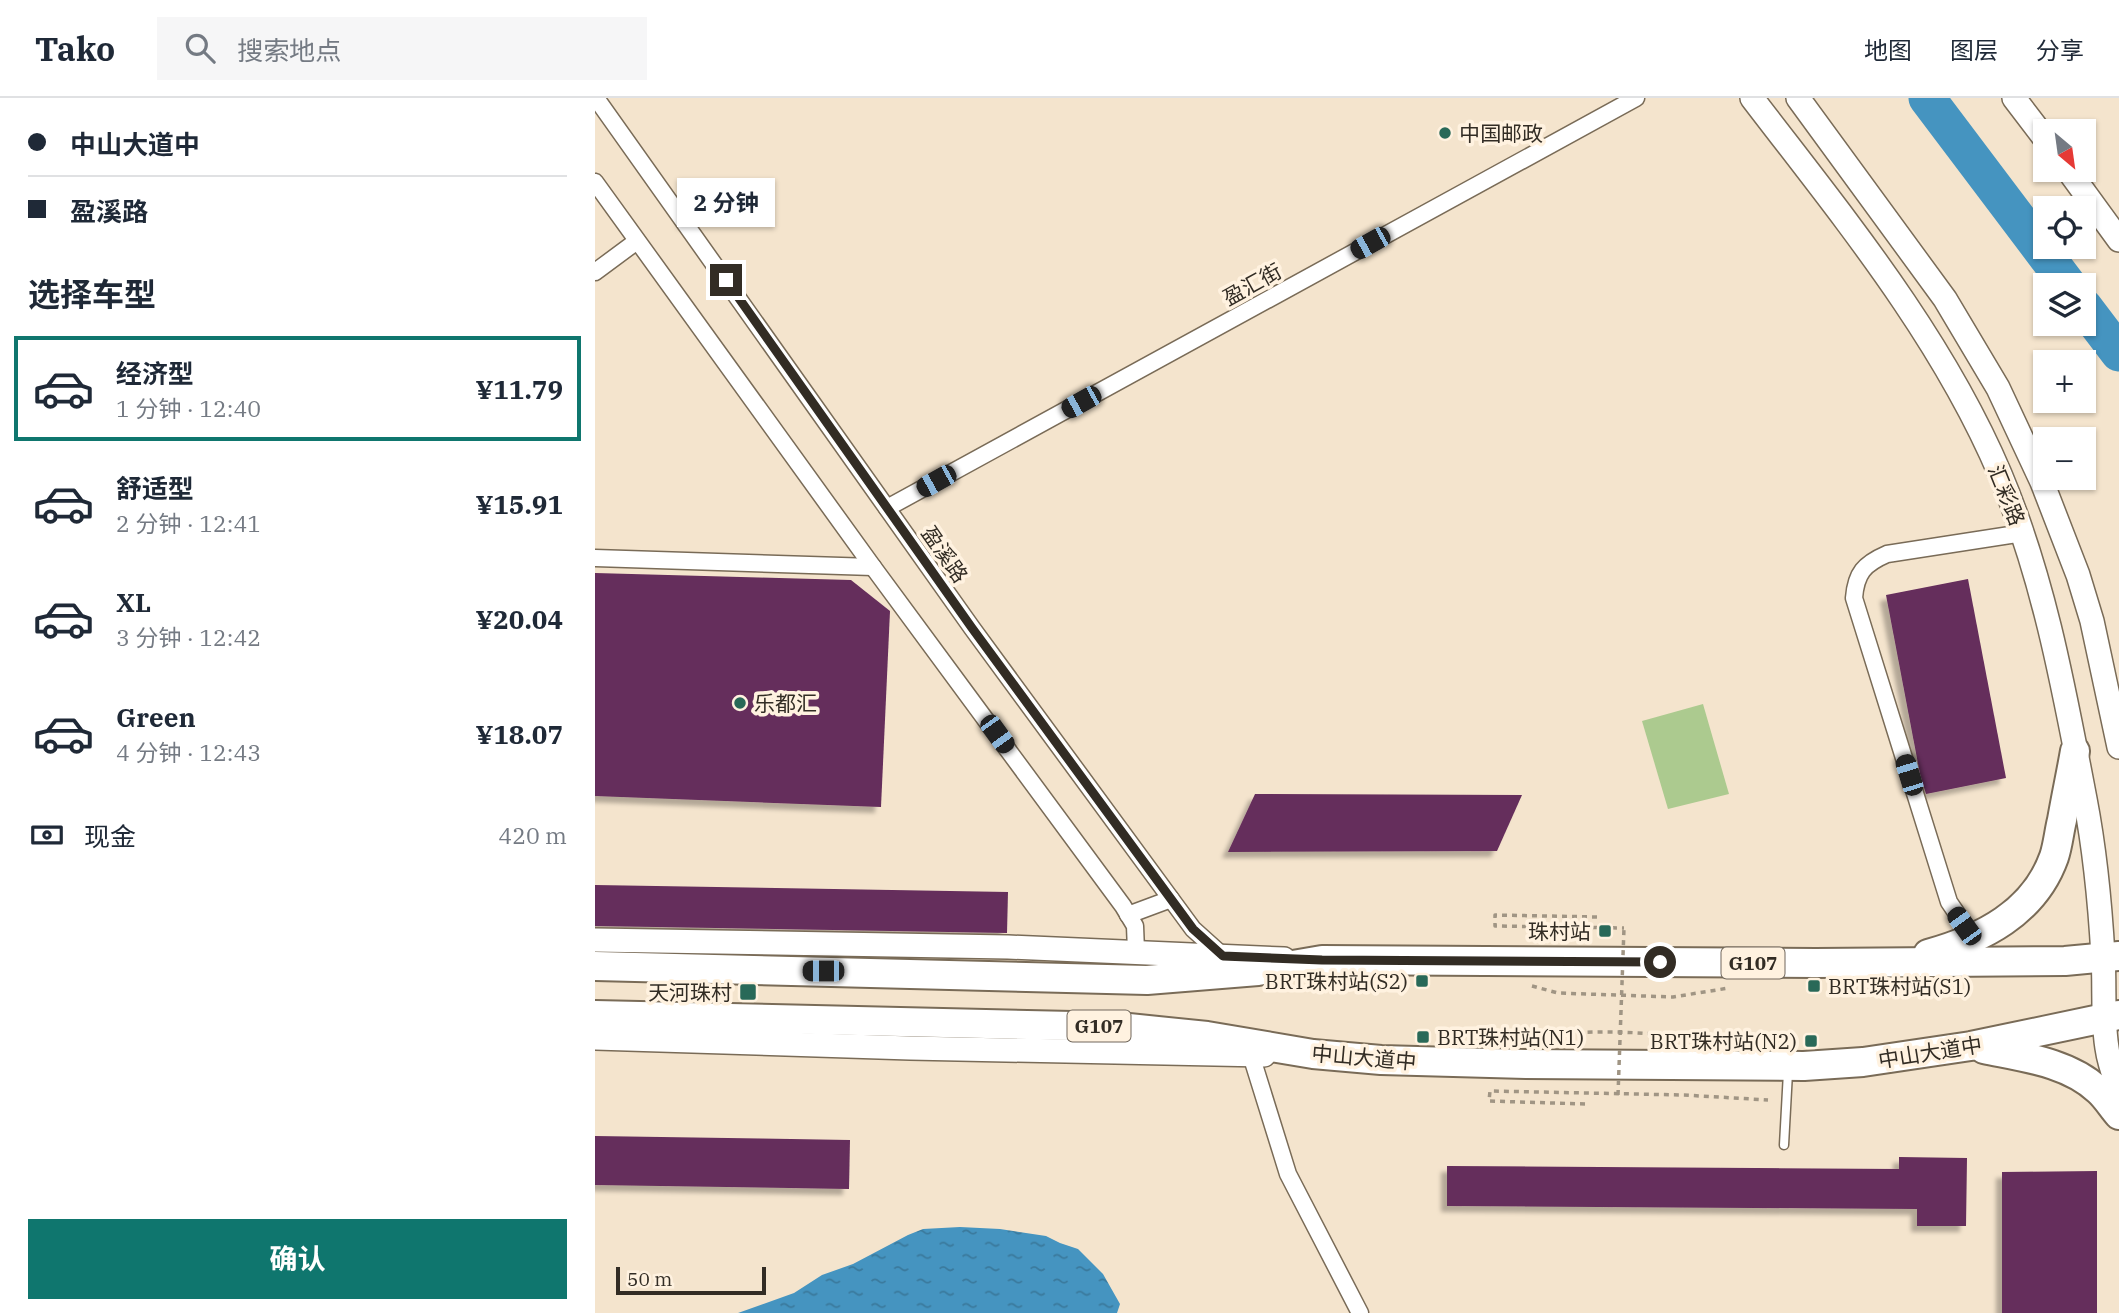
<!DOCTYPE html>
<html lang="zh">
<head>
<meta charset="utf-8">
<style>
	:root { --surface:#fff; --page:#f6f6f7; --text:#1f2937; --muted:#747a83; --line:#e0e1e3; --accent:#0f766e }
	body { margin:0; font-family:"IBM Plex Serif","Noto Sans SC",serif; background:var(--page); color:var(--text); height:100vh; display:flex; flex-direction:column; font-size:26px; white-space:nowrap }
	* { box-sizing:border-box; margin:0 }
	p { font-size:23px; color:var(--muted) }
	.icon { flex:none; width:38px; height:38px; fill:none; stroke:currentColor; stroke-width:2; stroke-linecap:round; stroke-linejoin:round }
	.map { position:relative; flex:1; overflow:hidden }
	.side { display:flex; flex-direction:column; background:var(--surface); width:595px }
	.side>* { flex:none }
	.top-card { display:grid; align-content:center; height:154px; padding:0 28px; background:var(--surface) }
	.needle { width:46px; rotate:151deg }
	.tools { position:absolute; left:1438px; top:21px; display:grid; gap:14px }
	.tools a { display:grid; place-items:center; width:63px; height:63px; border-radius:0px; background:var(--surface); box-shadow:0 2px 5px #0004; font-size:35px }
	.scale { position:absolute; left:21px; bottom:18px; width:150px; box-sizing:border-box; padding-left:7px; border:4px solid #322c24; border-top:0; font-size:19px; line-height:24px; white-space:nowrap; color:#322c24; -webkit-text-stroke:5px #fff2e0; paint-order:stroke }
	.end { position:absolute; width:32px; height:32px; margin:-16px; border:9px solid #322c24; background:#fff; box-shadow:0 0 0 4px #fff }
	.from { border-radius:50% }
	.bubble { position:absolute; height:49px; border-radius:0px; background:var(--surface); box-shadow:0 2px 5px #0004; font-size:23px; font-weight:700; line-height:49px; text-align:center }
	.car { position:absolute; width:21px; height:42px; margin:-21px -10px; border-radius:9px; box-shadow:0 0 5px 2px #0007; background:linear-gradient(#222 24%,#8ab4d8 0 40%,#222 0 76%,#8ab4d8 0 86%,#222 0) }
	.top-card b { display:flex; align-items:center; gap:24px; height:66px; font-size:26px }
	.top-card b+b { border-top:2px solid var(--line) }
	.top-card i { width:18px; height:18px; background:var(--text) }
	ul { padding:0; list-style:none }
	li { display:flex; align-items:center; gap:21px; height:105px; margin:0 14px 10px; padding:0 14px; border:4px solid transparent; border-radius:0px }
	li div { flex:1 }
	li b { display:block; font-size:26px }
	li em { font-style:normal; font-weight:700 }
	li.on { border-color:var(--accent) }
	li>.icon { width:63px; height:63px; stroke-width:1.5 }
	h2 { padding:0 28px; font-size:32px; line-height:84px }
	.pay { display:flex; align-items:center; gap:18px; height:77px; padding:0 28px; font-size:26px }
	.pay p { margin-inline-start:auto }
	.button { display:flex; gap:14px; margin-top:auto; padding:14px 28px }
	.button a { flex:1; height:80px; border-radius:0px; background:var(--accent); color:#fff; font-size:28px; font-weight:700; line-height:80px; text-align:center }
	header { display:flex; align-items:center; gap:42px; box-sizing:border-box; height:98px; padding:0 35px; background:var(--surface); border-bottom:2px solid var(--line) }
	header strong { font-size:33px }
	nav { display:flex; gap:38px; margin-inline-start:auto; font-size:24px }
	.search { width:490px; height:63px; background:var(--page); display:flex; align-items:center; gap:18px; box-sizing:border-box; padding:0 24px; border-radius:0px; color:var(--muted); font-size:26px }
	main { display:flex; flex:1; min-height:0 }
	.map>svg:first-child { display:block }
</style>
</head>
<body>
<header>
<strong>Tako</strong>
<div class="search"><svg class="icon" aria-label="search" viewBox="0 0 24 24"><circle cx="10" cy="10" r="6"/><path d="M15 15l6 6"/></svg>搜索地点</div>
<nav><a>地图</a><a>图层</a><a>分享</a></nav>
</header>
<main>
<section class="side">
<div class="top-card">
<b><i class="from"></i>中山大道中</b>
<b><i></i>盈溪路</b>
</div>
<h2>选择车型</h2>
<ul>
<li class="on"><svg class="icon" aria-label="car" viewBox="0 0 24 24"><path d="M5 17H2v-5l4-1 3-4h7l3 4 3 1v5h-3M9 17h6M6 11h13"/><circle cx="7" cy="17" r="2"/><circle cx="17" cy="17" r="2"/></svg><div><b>经济型</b><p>1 分钟 · 12:40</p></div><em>¥11.79</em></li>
<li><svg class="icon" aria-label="car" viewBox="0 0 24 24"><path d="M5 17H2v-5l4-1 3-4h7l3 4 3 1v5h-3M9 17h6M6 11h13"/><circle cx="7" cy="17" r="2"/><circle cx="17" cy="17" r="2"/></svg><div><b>舒适型</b><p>2 分钟 · 12:41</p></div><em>¥15.91</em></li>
<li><svg class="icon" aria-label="car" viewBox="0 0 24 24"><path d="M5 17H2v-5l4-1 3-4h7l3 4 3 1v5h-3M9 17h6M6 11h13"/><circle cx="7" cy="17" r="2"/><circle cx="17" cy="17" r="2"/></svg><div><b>XL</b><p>3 分钟 · 12:42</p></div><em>¥20.04</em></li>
<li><svg class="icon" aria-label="car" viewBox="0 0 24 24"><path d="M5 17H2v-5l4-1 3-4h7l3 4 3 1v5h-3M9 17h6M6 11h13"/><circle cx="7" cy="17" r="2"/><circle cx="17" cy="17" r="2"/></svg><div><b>Green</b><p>4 分钟 · 12:43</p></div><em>¥18.07</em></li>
</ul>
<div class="pay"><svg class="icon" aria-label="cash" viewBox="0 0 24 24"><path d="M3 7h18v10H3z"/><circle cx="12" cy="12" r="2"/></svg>现金<p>420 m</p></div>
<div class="button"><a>确认</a></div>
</section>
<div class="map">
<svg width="1524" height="1215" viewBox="0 0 1524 1215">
	<defs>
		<pattern id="water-ripples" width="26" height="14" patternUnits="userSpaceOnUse" patternTransform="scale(1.75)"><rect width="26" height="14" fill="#4594c0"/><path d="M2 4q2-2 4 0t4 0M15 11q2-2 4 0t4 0" fill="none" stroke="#3a799c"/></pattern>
		<filter id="shadow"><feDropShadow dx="-6" dy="6" stdDeviation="2" flood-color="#0004"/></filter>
	</defs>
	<rect width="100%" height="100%" fill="#f4e4cd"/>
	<!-- park -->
	<polygon fill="#acca8f" points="1108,606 1134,696 1073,711 1047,623"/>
	<!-- water -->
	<polygon fill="url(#water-ripples)" points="365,1129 405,1131 451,1138 465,1145 483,1151 508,1176 525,1206 522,1215 143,1215 199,1195 227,1177 258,1166 313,1137 328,1131"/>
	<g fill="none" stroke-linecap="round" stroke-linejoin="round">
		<!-- river -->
		<g stroke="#4594c0" stroke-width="37">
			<polyline points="1332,0 1473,187"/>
			<polyline points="1489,209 1524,255"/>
		</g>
	</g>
	<!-- building -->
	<g fill="#652d5b" filter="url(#shadow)">
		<polygon points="0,475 256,482 295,513 286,709 0,698"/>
		<polygon points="1373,481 1411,680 1331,696 1325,676 1291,497"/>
		<polygon points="660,696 927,697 902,753 633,754"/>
		<polygon points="0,787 413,794 412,835 0,828"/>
		<polygon points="0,1038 255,1042 254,1091 0,1087"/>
		<polygon points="1304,1059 1372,1060 1371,1128 1322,1128 1322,1111 852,1108 852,1068 1304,1071"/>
		<polygon points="1502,1073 1502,1215 1407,1215 1407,1074"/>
	</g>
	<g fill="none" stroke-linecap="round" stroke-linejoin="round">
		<defs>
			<polyline id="lane" points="1189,1047 1193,974"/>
			<g id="street">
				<polyline points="1,0 377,530 598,831 628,858"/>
				<polyline points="0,84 278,469 528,808 540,828 541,853"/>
				<polyline points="0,174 42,143"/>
				<polyline points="292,410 1041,0"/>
				<polyline points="0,460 278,469"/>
				<polyline points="533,817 576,801"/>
				<path d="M 1379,841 L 1354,804 L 1259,500 C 1261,475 1269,466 1292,456 L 1428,435"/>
				<polyline points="656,957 693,1076 765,1215"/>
			</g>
			<g id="secondary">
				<path d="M 1157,0 C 1248,119 1346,237 1405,376 C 1449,480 1469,591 1490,701 C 1500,753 1505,805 1508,858 C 1510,889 1507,920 1512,950 C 1514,965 1519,978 1524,992"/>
				<polyline points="1203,0 1350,201 1403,290 1447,384 1483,477 1497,523 1524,649"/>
				<polyline points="1419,0 1451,42"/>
				<polyline points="1473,72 1524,142"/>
				<polyline points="0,842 413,849 689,861"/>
				<polyline points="0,940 315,950 669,957"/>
			</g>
			<g id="highway">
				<path d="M 1333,856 C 1387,841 1439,815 1459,759 C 1463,747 1464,734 1467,722 C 1471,699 1476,676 1480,653"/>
				<polyline points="0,868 552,882 663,873 727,862 1221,865 1470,863 1524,858"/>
				<polyline points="0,917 524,929 612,938 718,956 786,962 931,966 1209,968 1268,964 1376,948 1524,917"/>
				<path d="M 1389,951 C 1427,959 1473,964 1503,992 C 1511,999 1517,1009 1524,1017"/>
			</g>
		</defs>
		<!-- lane casing -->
		<use href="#lane" stroke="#796b57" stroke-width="11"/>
		<!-- street casing -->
		<use href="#street" stroke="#796b57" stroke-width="19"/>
		<!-- secondary casing -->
		<use href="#secondary" stroke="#796b57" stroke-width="26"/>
		<!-- highway casing -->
		<use href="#highway" stroke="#796b57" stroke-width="32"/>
		<!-- path -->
		<g stroke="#a09584" stroke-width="3.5" stroke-dasharray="5 5" stroke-linecap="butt">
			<polyline points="1002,819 900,817 900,828 1029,830"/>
			<polyline points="937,888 963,895 1078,899 1134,890"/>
			<path d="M 933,941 C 990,930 1049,933 1106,942"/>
			<polyline points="990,1006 894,1003 895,993 1089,997 1173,1002"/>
		</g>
		<!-- lane -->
		<use href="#lane" stroke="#fff" stroke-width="8"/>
		<!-- street -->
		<use href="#street" stroke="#fff" stroke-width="16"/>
		<!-- secondary -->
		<use href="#secondary" stroke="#fff" stroke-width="23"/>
		<!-- highway -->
		<use href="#highway" stroke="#fff" stroke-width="28"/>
		<!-- path-bridge -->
		<polyline stroke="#a09584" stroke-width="3.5" stroke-dasharray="5 5" stroke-linecap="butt" points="1023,997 1029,830"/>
	</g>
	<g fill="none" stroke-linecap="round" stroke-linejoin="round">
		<!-- route -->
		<polyline stroke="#322c24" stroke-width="9" points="131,182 377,530 598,831 628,858 727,862 1065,864"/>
	</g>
	<!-- markers -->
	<g fill="#296958" stroke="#fff2e0" stroke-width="2.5">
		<circle cx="850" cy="35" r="7"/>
		<circle cx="145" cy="605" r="7"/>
		<rect x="1003" y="826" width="14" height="14" rx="3.5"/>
		<rect x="820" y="876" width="14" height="14" rx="3.5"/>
		<rect x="1212" y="881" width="14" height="14" rx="3.5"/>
		<rect x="144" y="885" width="18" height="18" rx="3.5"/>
		<rect x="821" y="932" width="14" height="14" rx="3.5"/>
		<rect x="1209" y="936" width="14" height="14" rx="3.5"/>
	</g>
	<g text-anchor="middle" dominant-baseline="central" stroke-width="7" stroke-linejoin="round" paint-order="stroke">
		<!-- shield labels -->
		<g fill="#fff2e0" stroke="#70675c" stroke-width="2">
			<rect x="1126.5" y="849.5" width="63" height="31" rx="5"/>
			<rect x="472.5" y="912.5" width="63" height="31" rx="5"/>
		</g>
		<g font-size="19" font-weight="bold" fill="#322c24">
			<text x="1158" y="865">G107</text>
			<text x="504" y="928">G107</text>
		</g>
		<!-- poi labels -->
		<g font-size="21" fill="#322c24" stroke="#fff2e0" text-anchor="start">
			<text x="864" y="35">中国邮政</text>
			<text x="159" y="605">乐都汇</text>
			<text x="996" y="833" text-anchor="end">珠村站</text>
			<text x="813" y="883" text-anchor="end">BRT珠村站(S2)</text>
			<text x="1233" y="888">BRT珠村站(S1)</text>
			<text x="137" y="894" text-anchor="end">天河珠村</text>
			<text x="842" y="939">BRT珠村站(N1)</text>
			<text x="1202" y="943" text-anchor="end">BRT珠村站(N2)</text>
		</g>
		<!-- street labels -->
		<g font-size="21" fill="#322c24" stroke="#fff2e0">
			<text transform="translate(657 186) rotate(-29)">盈汇街</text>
			<text transform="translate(1412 397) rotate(68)">汇彩路</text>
			<text transform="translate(350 456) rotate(55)">盈溪路</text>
			<text transform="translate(1335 954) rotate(-9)">中山大道中</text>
			<text transform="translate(769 959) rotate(5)">中山大道中</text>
		</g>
	</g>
</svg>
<div class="tools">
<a><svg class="needle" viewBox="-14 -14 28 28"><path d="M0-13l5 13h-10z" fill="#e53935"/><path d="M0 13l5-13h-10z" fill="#747a83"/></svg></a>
<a><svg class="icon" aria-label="locate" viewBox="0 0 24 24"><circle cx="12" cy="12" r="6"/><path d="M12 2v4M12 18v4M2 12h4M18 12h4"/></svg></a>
<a><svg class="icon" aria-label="layers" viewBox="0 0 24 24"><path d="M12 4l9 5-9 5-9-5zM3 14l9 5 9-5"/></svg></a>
<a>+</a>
<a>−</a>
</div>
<div class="scale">50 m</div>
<i class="end from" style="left:1065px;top:864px"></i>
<i class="end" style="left:131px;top:182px"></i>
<div class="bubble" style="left:82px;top:80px;width:98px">2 分钟</div>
<i class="car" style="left:775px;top:145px;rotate:241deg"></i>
<i class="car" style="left:486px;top:304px;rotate:241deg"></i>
<i class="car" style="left:341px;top:383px;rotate:241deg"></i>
<i class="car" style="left:402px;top:636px;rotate:144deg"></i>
<i class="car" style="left:1314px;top:677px;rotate:343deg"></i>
<i class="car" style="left:1369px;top:828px;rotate:324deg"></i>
<i class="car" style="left:228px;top:873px;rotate:270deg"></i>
</div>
</main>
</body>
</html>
